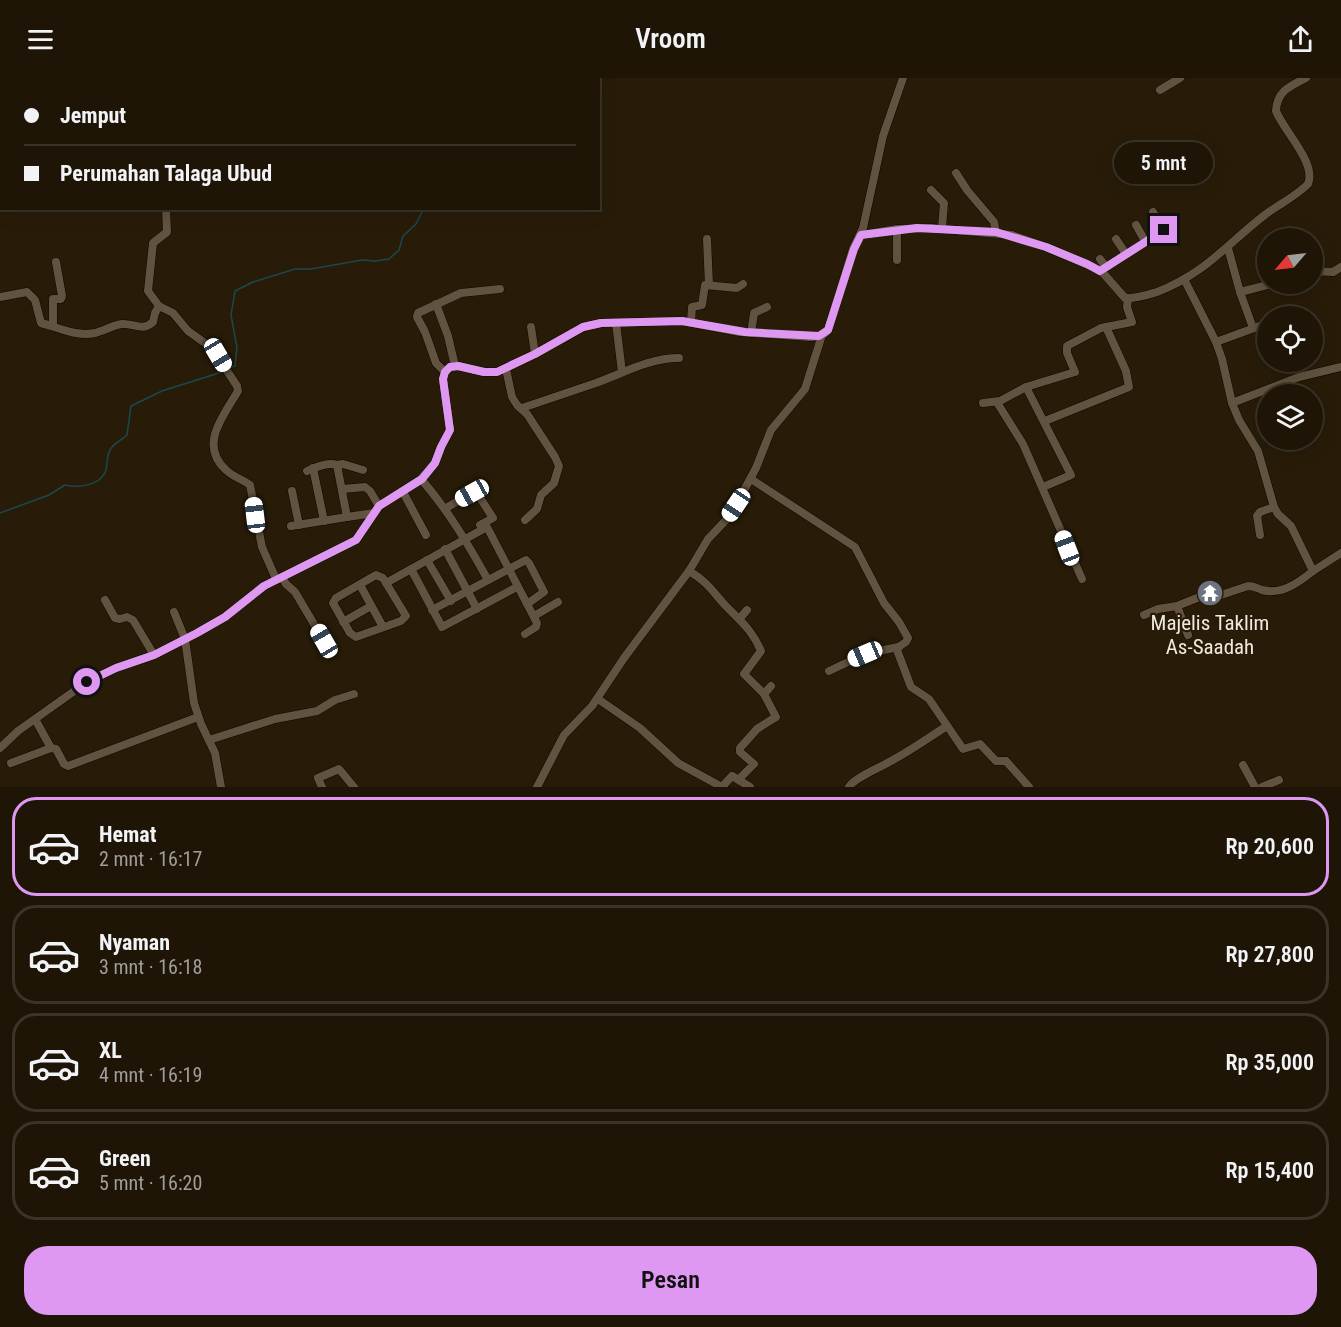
<!DOCTYPE html>
<html lang="id">
<head>
<meta charset="utf-8">
<style>
	:root { --surface:#1e1507; --page:#261e11; --text:#f1f3f6; --muted:#a19f9b; --line:#3c3428; --accent:#de98f2 }
	body { margin:0; font-family:"Roboto Condensed",sans-serif; background:var(--page); color:var(--text); height:100vh; display:flex; flex-direction:column; font-size:22px; white-space:nowrap }
	* { box-sizing:border-box; margin:0 }
	p { font-size:20px; color:var(--muted) }
	.icon { flex:none; width:33px; height:33px; fill:none; stroke:currentColor; stroke-width:2; stroke-linecap:round; stroke-linejoin:round }
	.map { position:relative; height:709px; overflow:hidden }
	.drawer { display:flex; flex-direction:column; background:var(--surface); flex:1 }
	.drawer>* { flex:none }
	.top-card { position:absolute; left:0px; top:0px; width:600px; height:132px; box-shadow:0 3px 15px #0003,0 0 0 2px var(--line); display:grid; align-content:center; height:132px; padding:0 24px; background:var(--surface) }
	.needle { width:39px; rotate:242deg }
	.fabs { position:absolute; left:1257px; top:150px; display:grid; gap:12px }
	.fabs a { display:grid; place-items:center; width:66px; height:66px; border-radius:50%; background:var(--surface); box-shadow:0 3px 15px #0003,0 0 0 2px var(--line); font-size:30px }
	.end { position:absolute; width:27px; height:27px; margin:-14px; border:8px solid #de98f2; background:#111; box-shadow:0 0 0 3px #111 }
	.from { border-radius:50% }
	.bubble { position:absolute; height:42px; border-radius:21px; background:var(--surface); box-shadow:0 3px 15px #0003,0 0 0 2px var(--line); font-size:20px; font-weight:600; line-height:42px; text-align:center }
	.car { position:absolute; width:18px; height:36px; margin:-18px -9px; border-radius:8px; box-shadow:0 0 4px 2px #0007; background:linear-gradient(#fff 24%,#345 0 40%,#fff 0 76%,#345 0 86%,#fff 0) }
	.top-card b { display:flex; align-items:center; gap:21px; height:57px; font-size:22px }
	.top-card b+b { border-top:2px solid var(--line) }
	.top-card i { width:15px; height:15px; background:var(--text) }
	ul { padding:10px 0 0; list-style:none }
	li { display:flex; align-items:center; gap:18px; height:99px; margin:0 12px 9px; padding:0 12px; border:3px solid var(--line); border-radius:24px }
	li div { flex:1 }
	li b { display:block; font-size:22px }
	li em { font-style:normal; font-weight:600 }
	li.on { border-color:var(--accent) }
	li>.icon { width:54px; height:54px; stroke-width:1.5 }
	.cta { display:flex; gap:12px; margin-top:auto; padding:12px 24px }
	.cta a { flex:1; height:69px; border-radius:24px; background:var(--accent); color:#111; font-size:24px; font-weight:600; line-height:69px; text-align:center }
	header { display:flex; justify-content:space-between; align-items:center; height:78px; padding:0 24px; background:var(--surface); font-size:27px; font-weight:600 }
	.map>svg:first-child { display:block }
</style>
</head>
<body>
<header><svg class="icon" aria-label="menu" viewBox="0 0 24 24"><path d="M4 6h16M4 12h16M4 18h16"/></svg>Vroom<svg class="icon" aria-label="share" viewBox="0 0 24 24"><path d="M12 15V3M7 8l5-5 5 5M5 13v7h14v-7"/></svg></header>
<div class="map">
<svg width="1341" height="709" viewBox="0 0 1341 709">
	<rect width="100%" height="100%" fill="#281c09"/>
	<g fill="none" stroke-linecap="round" stroke-linejoin="round">
		<!-- stream -->
		<g stroke="#1a494d" stroke-width="1.5">
			<polyline points="459,2 460,0"/>
			<polyline points="229,290 235,288 237,270 231,237 235,213 253,204 295,191 311,191 362,182 375,183 389,181 399,172 403,158 416,146 424,130"/>
			<path d="M 0,435 L 49,417 L 65,407 C 78,410 101,408 106,392 C 108,383 106,376 112,369 C 116,364 122,362 127,357 L 131,328 L 162,313 L 222,294"/>
		</g>
		<defs>
			<g id="minor">
				<polyline points="18,0 18,2"/>
				<polyline points="75,0 76,2"/>
				<polyline points="115,0 116,2"/>
				<polyline points="1160,12 1180,0"/>
				<polyline points="956,95 967,112 994,144 996,154"/>
				<polyline points="931,112 944,125 942,150"/>
				<path d="M 166,130 L 167,154 L 153,165 L 148,213 L 159,228 L 173,235 L 188,253 L 212,270 L 237,308 L 238,313 C 224,337 198,367 226,392 C 233,399 242,401 250,407 L 262,469 L 276,501"/>
				<polyline points="1153,134 1164,152"/>
				<polyline points="1136,147 1145,163"/>
				<path d="M 861,157 L 897,151 L 931,150 L 1012,157 L 1046,169 L 1093,189 L 1103,195 L 1125,220 C 1136,221 1147,217 1157,214 C 1205,196 1228,165 1266,136 C 1280,126 1296,118 1308,106 C 1317,85 1283,52 1276,33 C 1277,13 1290,8 1306,0"/>
				<polyline points="707,161 709,207"/>
				<polyline points="1116,161 1126,176"/>
				<polyline points="1228,170 1240,214 1253,250"/>
				<polyline points="1100,181 1106,189"/>
				<polyline points="897,182 897,151"/>
				<polyline points="1100,193 1170,149"/>
				<polyline points="1312,193 1333,194 1341,189"/>
				<polyline points="1184,201 1216,264 1222,281 1232,325 1239,342 1258,373 1274,429 1278,436 1291,448 1313,493 1341,475"/>
				<polyline points="1240,214 1272,206"/>
				<path d="M 0,219 L 27,214 L 35,222 L 41,245 C 57,249 76,259 95,255 C 104,253 113,247 122,246 C 134,245 142,254 153,244 L 155,235 L 159,228"/>
				<polyline points="436,226 448,258 455,288"/>
				<polyline points="1292,238 1307,236"/>
				<polyline points="691,244 692,229 702,227 705,207 737,210 743,206"/>
				<polyline points="616,245 622,294"/>
				<polyline points="53,247 53,221 61,221 62,218 56,184"/>
				<polyline points="531,249 535,276"/>
				<polyline points="751,255 754,235 767,229"/>
				<polyline points="1216,264 1268,245"/>
				<polyline points="506,291 512,319 517,327 527,336 555,379 559,388 554,405 541,417 537,431 525,442"/>
				<polyline points="445,294 436,285 425,254 417,239 418,235 461,215 500,211"/>
				<polyline points="1026,309 1071,397 1043,409"/>
				<polyline points="983,325 1000,323"/>
				<polyline points="1232,325 1299,299 1341,289"/>
				<path d="M 522,330 C 545,322 570,314 593,306 C 622,296 648,280 679,280"/>
				<polyline points="1045,343 1129,309 1126,293 1106,249"/>
				<polyline points="337,387 343,386 363,392"/>
				<polyline points="313,390 324,443"/>
				<path d="M 421,401 C 448,432 468,466 488,502"/>
				<polyline points="751,401 855,469 884,525 899,544 908,560 906,564 900,568 897,572 911,609 929,621 963,671 980,666 996,683 1006,683 1029,709"/>
				<polyline points="342,411 365,409 370,413 379,428"/>
				<polyline points="292,413 299,447"/>
				<polyline points="403,414 426,457"/>
				<polyline points="446,430 472,415 477,415 493,440 480,447"/>
				<polyline points="347,439 374,435"/>
				<path d="M 291,448 L 347,439 L 337,387 C 329,384 315,389 307,393"/>
				<polyline points="1260,457 1257,438 1260,434 1274,429"/>
				<polyline points="445,471 477,531"/>
				<polyline points="427,482 451,523"/>
				<polyline points="411,491 442,549 517,509"/>
				<path d="M 689,493 C 706,503 711,511 723,525 C 739,542 752,551 761,573 L 744,596 L 764,616"/>
				<polygon points="376,497 383,500 406,538 401,543 356,559 350,555 333,525 336,520"/>
				<polyline points="282,499 286,506 295,514 324,563"/>
				<polyline points="1082,501 1023,366 998,326 1000,323 1026,309 1075,294 1067,275 1067,268 1101,250 1132,244 1127,229 1128,221"/>
				<polyline points="386,505 487,449 537,545 536,549 525,556"/>
				<polyline points="360,507 383,549"/>
				<polyline points="105,522 115,540 120,541 127,539 133,542 154,577"/>
				<polyline points="1177,528 1188,557"/>
				<polyline points="432,532 526,482 529,485 544,514 527,526"/>
				<polyline points="174,534 185,561 194,625 201,646 215,675 221,709"/>
				<path d="M 1144,537 L 1158,531 L 1177,528 L 1197,520 L 1221,517 L 1248,508 C 1254,508 1256,510 1262,512 C 1282,517 1298,505 1313,493"/>
				<polyline points="534,538 558,524"/>
				<polyline points="740,540 747,532"/>
				<polyline points="343,544 371,528"/>
				<polyline points="829,593 865,576 898,569"/>
				<polyline points="598,621 640,650 678,685 722,709"/>
				<polyline points="35,641 51,670 56,671 64,686 68,688 198,639"/>
				<polyline points="209,662 275,641 317,633 335,622 354,616"/>
				<path d="M 0,670 L 18,653 L 87,604 L 116,590 L 154,577 L 197,555 L 225,539 L 264,508 L 356,462 L 379,428 L 421,401 L 435,385 L 441,369 L 450,352 L 443,301 L 445,294 L 450,289 L 458,288 L 484,294 L 497,294 L 535,276 L 583,249 L 601,245 L 682,243 L 740,254 L 810,259 C 819,259 826,258 829,249 L 853,171 L 863,150 L 883,58 L 903,0"/>
				<polyline points="11,685 51,670"/>
				<polyline points="1243,687 1255,709"/>
				<polyline points="739,701 754,686 740,674 740,670 757,651 776,639 764,616 771,608"/>
				<polyline points="322,709 318,700 339,691 354,709"/>
				<polyline points="537,709 564,657 592,628 624,580 689,493 708,461 726,442 736,427 756,390 771,352 805,311 822,257"/>
				<polyline points="722,709 732,698 750,709"/>
				<path d="M 849,709 C 854,700 879,690 889,684 C 909,674 928,660 947,648"/>
				<polyline points="1262,709 1279,702"/>
			</g>
		</defs>
		<!-- minor casing -->
		<use href="#minor" stroke="#100600" stroke-width="9"/>
		<!-- minor -->
		<use href="#minor" stroke="#61533f" stroke-width="8"/>
	</g>
	<g fill="none" stroke-linecap="round" stroke-linejoin="round">
		<!-- route -->
		<polyline stroke="#de98f2" stroke-width="8" points="87,604 116,590 154,577 197,555 225,539 264,508 356,462 379,428 422,401 435,385 441,369 450,352 443,301 445,294 450,289 458,288 484,294 497,294 535,276 583,249 601,245 682,243 745,254 819,258 828,252 854,171 861,157 917,150 996,154 1046,169 1087,186 1100,193 1164,152"/>
	</g>
	<!-- icons -->
	<defs>
		<symbol id="temple-disc" viewBox="-11 -11 22 22"><circle r="9.5" fill="#6b7280" stroke="#281c09"/><path d="M0-6L5-2H3V0L6.5 2.5H4V6H1.5V3h-3V6H-4V2.5H-6.5L-3 0V-2H-5Z" fill="#fff"/></symbol>
	</defs>
	<g fill-rule="evenodd">
		<use href="#temple-disc" x="1195" y="500" width="30" height="30"/>
	</g>
	<g text-anchor="middle" dominant-baseline="central" stroke-width="4.5" stroke-linejoin="round" paint-order="stroke">
		<!-- poi labels -->
		<g font-size="21" fill="#f1e9de" stroke="#281c09">
			<text x="1210" y="545">Majelis Taklim<tspan x="1210" dy="24">As-Saadah</tspan></text>
		</g>
	</g>
</svg>
<div class="fabs">
<a><svg class="needle" viewBox="-14 -14 28 28"><path d="M0-13l5 13h-10z" fill="#e53935"/><path d="M0 13l5-13h-10z" fill="#a19f9b"/></svg></a>
<a><svg class="icon" aria-label="locate" viewBox="0 0 24 24"><circle cx="12" cy="12" r="6"/><path d="M12 2v4M12 18v4M2 12h4M18 12h4"/></svg></a>
<a><svg class="icon" aria-label="layers" viewBox="0 0 24 24"><path d="M12 4l9 5-9 5-9-5zM3 14l9 5 9-5"/></svg></a>
</div>
<i class="end from" style="left:87px;top:604px"></i>
<i class="end" style="left:1164px;top:152px"></i>
<div class="bubble" style="left:1114px;top:64px;width:99px">5 mnt</div>
<i class="car" style="left:218px;top:277px;rotate:149deg"></i>
<i class="car" style="left:472px;top:415px;rotate:241deg"></i>
<i class="car" style="left:736px;top:427px;rotate:214deg"></i>
<i class="car" style="left:255px;top:437px;rotate:353deg"></i>
<i class="car" style="left:1067px;top:470px;rotate:339deg"></i>
<i class="car" style="left:324px;top:563px;rotate:330deg"></i>
<i class="car" style="left:865px;top:576px;rotate:247deg"></i>
<div class="top-card">
<b><i class="from"></i>Jemput</b>
<b><i></i>Perumahan Talaga Ubud</b>
</div>
</div>
<section class="drawer">
<ul>
<li class="on"><svg class="icon" aria-label="car" viewBox="0 0 24 24"><path d="M5 17H2v-5l4-1 3-4h7l3 4 3 1v5h-3M9 17h6M6 11h13"/><circle cx="7" cy="17" r="2"/><circle cx="17" cy="17" r="2"/></svg><div><b>Hemat</b><p>2 mnt · 16:17</p></div><em>Rp 20,600</em></li>
<li><svg class="icon" aria-label="car" viewBox="0 0 24 24"><path d="M5 17H2v-5l4-1 3-4h7l3 4 3 1v5h-3M9 17h6M6 11h13"/><circle cx="7" cy="17" r="2"/><circle cx="17" cy="17" r="2"/></svg><div><b>Nyaman</b><p>3 mnt · 16:18</p></div><em>Rp 27,800</em></li>
<li><svg class="icon" aria-label="car" viewBox="0 0 24 24"><path d="M5 17H2v-5l4-1 3-4h7l3 4 3 1v5h-3M9 17h6M6 11h13"/><circle cx="7" cy="17" r="2"/><circle cx="17" cy="17" r="2"/></svg><div><b>XL</b><p>4 mnt · 16:19</p></div><em>Rp 35,000</em></li>
<li><svg class="icon" aria-label="car" viewBox="0 0 24 24"><path d="M5 17H2v-5l4-1 3-4h7l3 4 3 1v5h-3M9 17h6M6 11h13"/><circle cx="7" cy="17" r="2"/><circle cx="17" cy="17" r="2"/></svg><div><b>Green</b><p>5 mnt · 16:20</p></div><em>Rp 15,400</em></li>
</ul>
<div class="cta"><a>Pesan</a></div>
</section>
</body>
</html>
